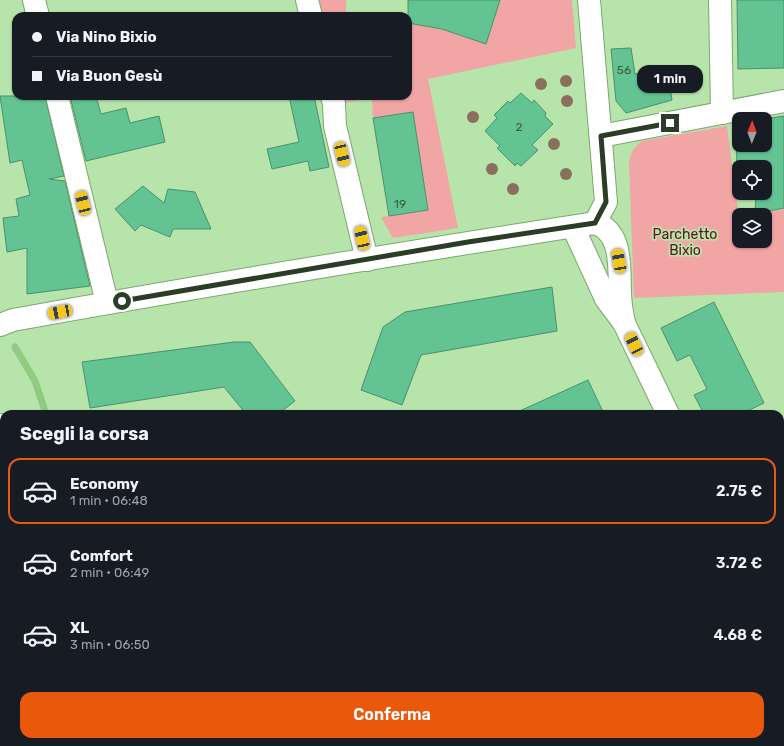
<!DOCTYPE html>
<html lang="it">
<head>
<meta charset="utf-8">
<style>
	:root { --surface:#171b24; --page:#242831; --text:#f1f3f6; --muted:#9ea1a6; --line:#363941; --accent:#ea580c }
	body { margin:0; font-family:Rubik,sans-serif; background:var(--page); color:var(--text); height:100vh; display:flex; flex-direction:column; font-size:15px; white-space:nowrap }
	* { box-sizing:border-box; margin:0 }
	p { font-size:13px; color:var(--muted) }
	.icon { flex:none; width:22px; height:22px; fill:none; stroke:currentColor; stroke-width:2; stroke-linecap:round; stroke-linejoin:round }
	.map { position:relative; flex:1; overflow:hidden }
	.drawer { position:absolute; left:0px; top:410px; width:784px; height:336px; display:flex; flex-direction:column; background:var(--surface); border-radius:12px 12px 0 0; box-shadow:0 1px 3px #0004 }
	.drawer>* { flex:none }
	.guide { position:absolute; left:12px; top:12px; width:400px; height:88px; border-radius:12px; box-shadow:0 1px 3px #0004; display:grid; align-content:center; height:88px; padding:0 20px; background:var(--surface) }
	.needle { width:26px; rotate:1deg }
	.tools { position:absolute; left:732px; top:112px; display:grid; gap:8px }
	.tools a { display:grid; place-items:center; width:40px; height:40px; border-radius:8px; background:var(--surface); box-shadow:0 1px 3px #0004; font-size:20px }
	.end { position:absolute; width:18px; height:18px; margin:-9px; border:5px solid #2b3d26; background:#fff; box-shadow:0 0 0 2px #fff }
	.from { border-radius:50% }
	.bubble { position:absolute; height:28px; border-radius:12px; background:var(--surface); box-shadow:0 1px 3px #0004; font-size:13px; font-weight:600; line-height:28px; text-align:center }
	.car { position:absolute; width:12px; height:24px; margin:-12px -6px; border-radius:5px; box-shadow:0 0 3px 1px #0007; background:linear-gradient(#f5c518 24%,#345 0 40%,#f5c518 0 76%,#345 0 86%,#f5c518 0) }
	.guide b { display:flex; align-items:center; gap:14px; height:38px; font-size:15px }
	.guide b+b { border-top:1px solid var(--line) }
	.guide i { width:10px; height:10px; background:var(--text) }
	ul { padding:0; list-style:none }
	li { display:flex; align-items:center; gap:12px; height:66px; margin:0 8px 6px; padding:0 12px; border:2px solid transparent; border-radius:12px }
	li div { flex:1 }
	li b { display:block; font-size:15px }
	li em { font-style:normal; font-weight:600 }
	li.selected { border-color:var(--accent) }
	li>.icon { width:36px; height:36px; stroke-width:1.5 }
	h2 { padding:0 20px; font-size:18px; line-height:48px }
	.primary-button { display:flex; gap:8px; margin-top:auto; padding:8px 20px }
	.primary-button a { flex:1; height:46px; border-radius:12px; background:var(--accent); color:#fff; font-size:16px; font-weight:600; line-height:46px; text-align:center }
	.map>svg:first-child { display:block }
</style>
</head>
<body>
<div class="map">
<svg width="784" height="746" viewBox="0 0 784 746">
	<rect width="100%" height="100%" fill="#b6e4ab"/>
	<!-- green -->
	<g fill="#f1a5a5">
		<polygon points="317,0 346,0 346,16 321,16"/>
		<polygon points="500,0 572,0 576,48 428,79 458,228 393,238 381,217 428,210 413,112 373,118 372,98 342,103 340,96 408,96 408,23 442,29 486,43"/>
		<path d="M 727,126 L 739,218 L 739,241 L 765,241 L 765,215 L 753,215 L 784,209 L 784,292 L 634,298 L 629,162 C 631,152 634,147 642,141 Z"/>
	</g>
	<g fill="none" stroke-linecap="round" stroke-linejoin="round">
		<!-- stream -->
		<g stroke="#90cb81" stroke-width="7">
			<polyline points="15,347 35,381 46,414"/>
			<polyline points="153,742 154,746"/>
		</g>
	</g>
	<!-- building -->
	<g fill="#63c392" stroke="#4a906c">
		<polygon points="408,0 500,0 486,44 442,29 408,23"/>
		<polygon points="737,0 784,0 784,68 738,69"/>
		<polygon points="631,48 635,74 667,67 672,100 626,113 616,101 611,49"/>
		<polygon points="521,93 532,103 534,100 546,113 545,116 553,124 532,145 538,150 521,166 517,163 515,166 497,148 500,146 485,131 497,118 494,115 508,101 510,103"/>
		<polygon points="0,96 45,96 64,176 49,179 65,181 90,286 27,294 27,248 7,252 3,218 19,216 16,199 30,195 22,160 10,163"/>
		<polygon points="70,96 96,96 101,114 126,108 130,123 159,116 165,142 86,161"/>
		<polygon points="289,96 314,96 329,167 310,171 308,161 272,169 267,149 299,142"/>
		<polygon points="413,112 428,210 389,216 373,118"/>
		<polygon points="784,116 784,208 755,214 756,193 765,193 765,167 737,168 736,124 739,124 739,145 765,145 765,119"/>
		<polygon points="143,186 164,203 168,189 195,192 211,229 173,229 170,237 141,225 135,231 115,209"/>
		<polygon points="552,287 557,331 421,355 402,405 361,390 383,327 405,312"/>
		<polygon points="714,302 764,403 741,414 704,414 694,395 707,389 690,355 677,361 661,328"/>
		<polygon points="234,342 250,342 295,401 278,414 246,414 224,387 90,408 82,362"/>
		<polygon points="588,380 604,414 513,414"/>
	</g>
	<g fill="none" stroke-linecap="round" stroke-linejoin="round">
		<defs>
			<polyline id="lane" points="429,742 431,746"/>
			<g id="street">
				<polyline points="34,0 38,16"/>
				<polyline points="307,0 311,16"/>
				<polyline points="589,0 606,202 595,223"/>
				<polyline points="720,0 722,113"/>
				<polyline points="57,96 107,303"/>
				<polyline points="332,96 334,104 335,126 367,260"/>
				<polyline points="601,136 784,101"/>
				<polyline points="573,227 606,299 624,323 668,414"/>
				<path d="M 0,325 L 13,320 C 207,285 401,253 595,223 C 623,232 619,268 620,292 C 620,302 622,313 624,323"/>
				<polyline points="0,425 4,432"/>
				<polyline points="780,642 784,651"/>
				<polyline points="129,742 130,746"/>
			</g>
		</defs>
		<!-- lane casing -->
		<use href="#lane" stroke="#7ba770" stroke-width="14"/>
		<!-- street casing -->
		<use href="#street" stroke="#7ba770" stroke-width="24"/>
		<!-- lane -->
		<use href="#lane" stroke="#fff" stroke-width="12"/>
		<!-- street -->
		<use href="#street" stroke="#fff" stroke-width="22"/>
	</g>
	<!-- trees -->
	<g fill="#896f5c">
		<circle cx="566" cy="81" r="6"/>
		<circle cx="541" cy="84" r="6"/>
		<circle cx="567" cy="101" r="6"/>
		<circle cx="473" cy="117" r="6"/>
		<circle cx="554" cy="144" r="6"/>
		<circle cx="492" cy="169" r="6"/>
		<circle cx="566" cy="174" r="6"/>
		<circle cx="513" cy="189" r="6"/>
	</g>
	<g fill="none" stroke-linecap="round" stroke-linejoin="round">
		<!-- route -->
		<polyline stroke="#2b3d26" stroke-width="5" points="122,301 468,242 595,223 606,202 601,136 670,123"/>
	</g>
	<g text-anchor="middle" dominant-baseline="central" stroke-width="3.5" stroke-linejoin="round" paint-order="stroke">
		<!-- number labels -->
		<g font-size="12" fill="#395e41">
			<text x="624" y="70">56</text>
			<text x="519" y="127">2</text>
			<text x="400" y="204">19</text>
		</g>
		<!-- park labels -->
		<g font-size="14" fill="#650f1c" stroke="#b6e4ab">
			<text x="685" y="234">Parchetto<tspan x="685" dy="16">Bixio</tspan></text>
		</g>
	</g>
</svg>
<div class="tools">
<a><svg class="needle" viewBox="-14 -14 28 28"><path d="M0-13l5 13h-10z" fill="#e53935"/><path d="M0 13l5-13h-10z" fill="#9ea1a6"/></svg></a>
<a><svg class="icon" aria-label="locate" viewBox="0 0 24 24"><circle cx="12" cy="12" r="6"/><path d="M12 2v4M12 18v4M2 12h4M18 12h4"/></svg></a>
<a><svg class="icon" aria-label="layers" viewBox="0 0 24 24"><path d="M12 4l9 5-9 5-9-5zM3 14l9 5 9-5"/></svg></a>
</div>
<i class="end from" style="left:122px;top:301px"></i>
<i class="end" style="left:670px;top:123px"></i>
<div class="bubble" style="left:637px;top:65px;width:66px">1 min</div>
<i class="car" style="left:342px;top:154px;rotate:166deg"></i>
<i class="car" style="left:83px;top:203px;rotate:346deg"></i>
<i class="car" style="left:362px;top:238px;rotate:347deg"></i>
<i class="car" style="left:619px;top:261px;rotate:350deg"></i>
<i class="car" style="left:60px;top:312px;rotate:259deg"></i>
<i class="car" style="left:634px;top:344px;rotate:334deg"></i>
<div class="guide">
<b><i class="from"></i>Via Nino Bixio</b>
<b><i></i>Via Buon Gesù</b>
</div>
<section class="drawer">
<h2>Scegli la corsa</h2>
<ul>
<li class="selected"><svg class="icon" aria-label="car" viewBox="0 0 24 24"><path d="M5 17H2v-5l4-1 3-4h7l3 4 3 1v5h-3M9 17h6M6 11h13"/><circle cx="7" cy="17" r="2"/><circle cx="17" cy="17" r="2"/></svg><div><b>Economy</b><p>1 min · 06:48</p></div><em>2.75 €</em></li>
<li><svg class="icon" aria-label="car" viewBox="0 0 24 24"><path d="M5 17H2v-5l4-1 3-4h7l3 4 3 1v5h-3M9 17h6M6 11h13"/><circle cx="7" cy="17" r="2"/><circle cx="17" cy="17" r="2"/></svg><div><b>Comfort</b><p>2 min · 06:49</p></div><em>3.72 €</em></li>
<li><svg class="icon" aria-label="car" viewBox="0 0 24 24"><path d="M5 17H2v-5l4-1 3-4h7l3 4 3 1v5h-3M9 17h6M6 11h13"/><circle cx="7" cy="17" r="2"/><circle cx="17" cy="17" r="2"/></svg><div><b>XL</b><p>3 min · 06:50</p></div><em>4.68 €</em></li>
</ul>
<div class="primary-button"><a>Conferma</a></div>
</section>
</div>
</body>
</html>
